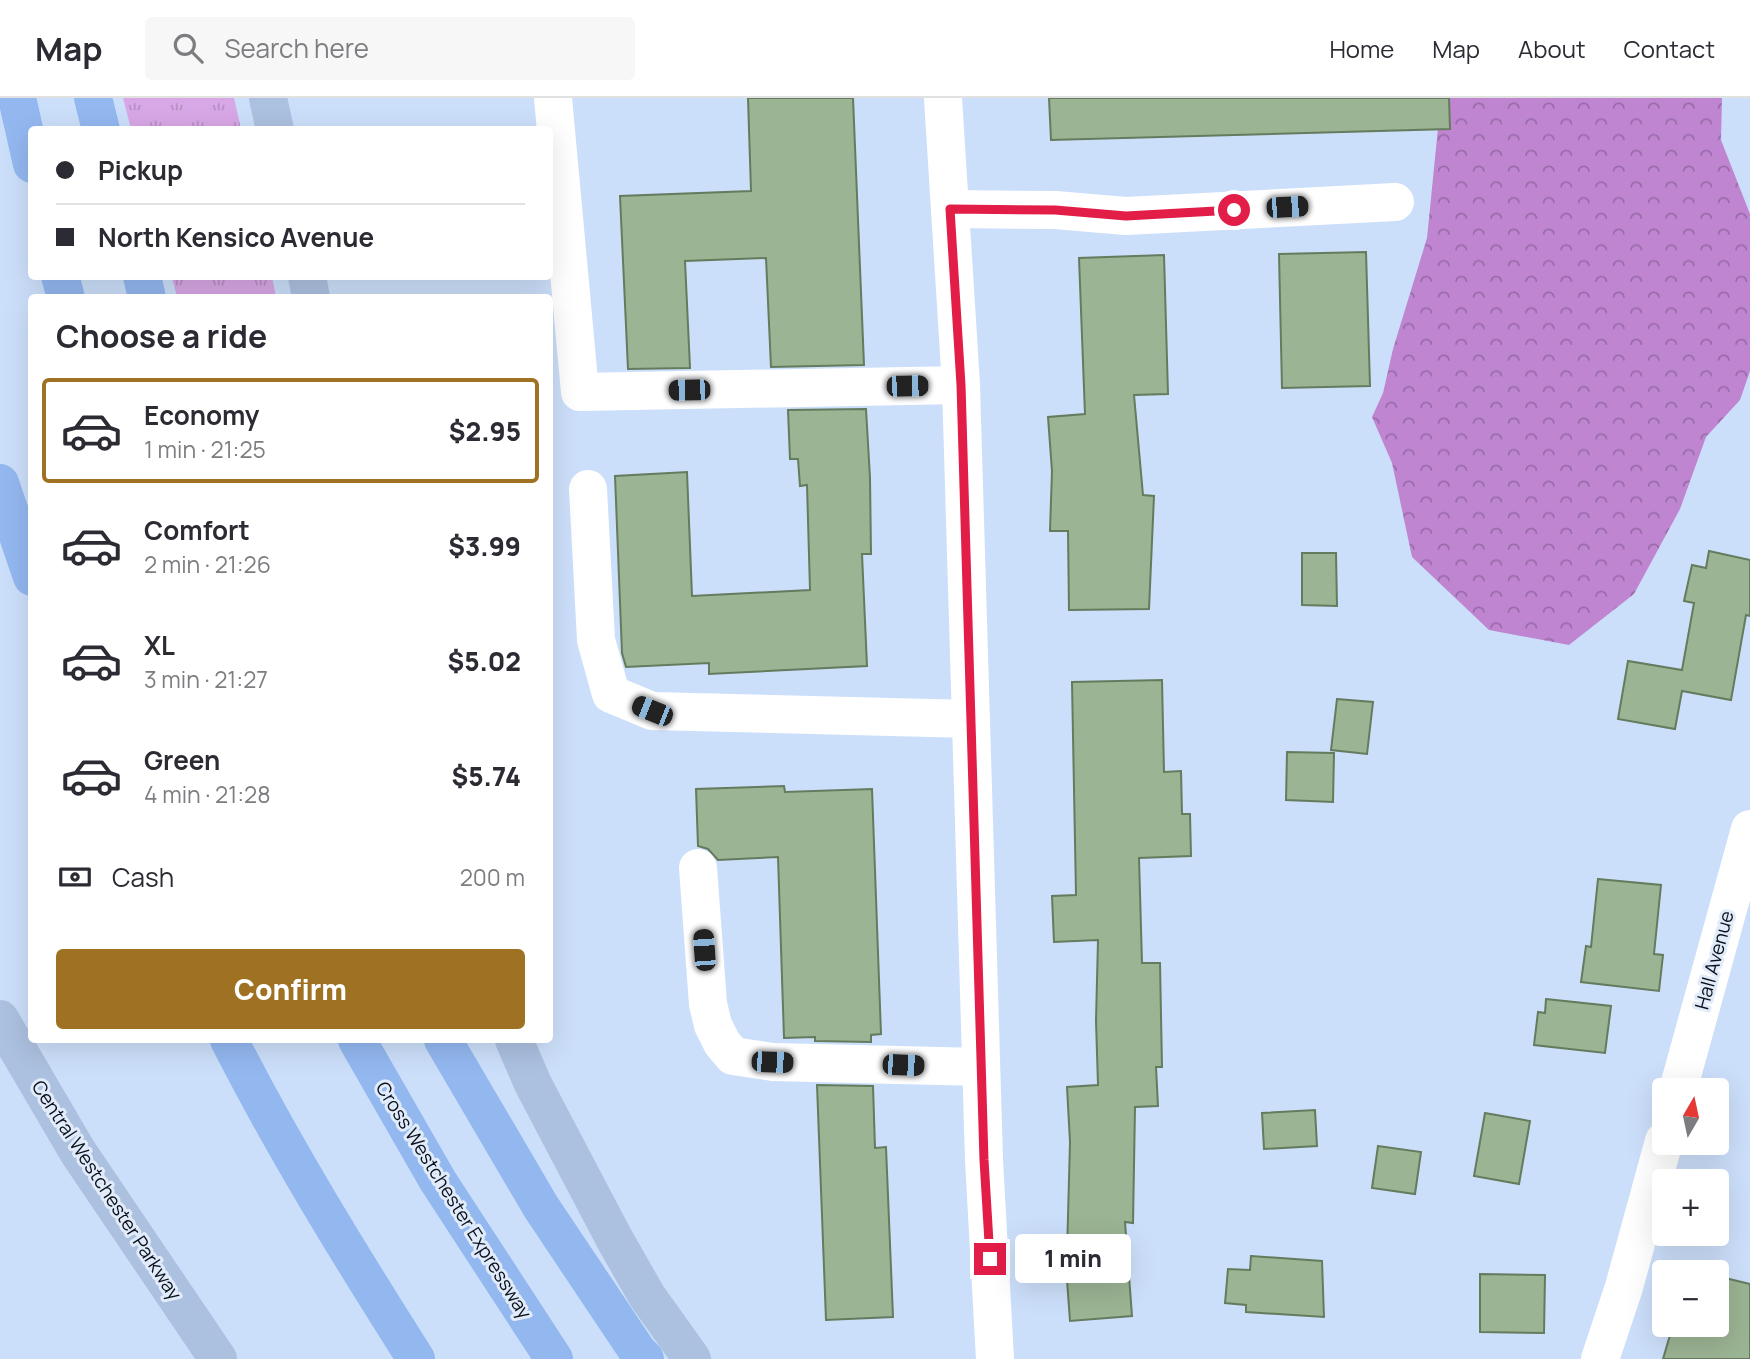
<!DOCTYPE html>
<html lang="en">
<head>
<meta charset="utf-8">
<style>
	:root { --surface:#fff; --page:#f7f7f7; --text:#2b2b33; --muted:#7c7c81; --line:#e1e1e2; --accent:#9e7222 }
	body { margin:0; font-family:Manrope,sans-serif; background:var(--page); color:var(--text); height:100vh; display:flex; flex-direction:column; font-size:26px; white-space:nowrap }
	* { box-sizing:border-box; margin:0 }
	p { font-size:23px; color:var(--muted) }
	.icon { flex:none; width:38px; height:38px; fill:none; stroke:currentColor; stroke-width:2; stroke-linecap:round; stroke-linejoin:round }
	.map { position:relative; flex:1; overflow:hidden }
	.panel { position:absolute; left:28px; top:196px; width:525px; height:749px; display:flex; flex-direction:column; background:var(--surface); border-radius:7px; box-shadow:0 7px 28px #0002 }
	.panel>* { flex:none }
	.banner { position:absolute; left:28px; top:28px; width:525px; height:154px; border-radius:7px; box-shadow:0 7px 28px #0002; display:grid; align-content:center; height:154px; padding:0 28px; background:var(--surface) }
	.needle { width:46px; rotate:9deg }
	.tools { position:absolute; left:1652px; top:980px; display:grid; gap:14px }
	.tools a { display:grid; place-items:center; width:77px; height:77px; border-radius:7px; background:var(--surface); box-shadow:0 7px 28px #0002; font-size:35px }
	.end { position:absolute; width:32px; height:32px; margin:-16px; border:9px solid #e11d48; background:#fff; box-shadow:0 0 0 4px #fff }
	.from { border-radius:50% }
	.bubble { position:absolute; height:49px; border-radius:7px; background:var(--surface); box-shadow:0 7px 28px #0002; font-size:23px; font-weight:800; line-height:49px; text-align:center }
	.car { position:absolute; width:21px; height:42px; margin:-21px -10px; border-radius:9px; box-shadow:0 0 5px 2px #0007; background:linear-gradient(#222 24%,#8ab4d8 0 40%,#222 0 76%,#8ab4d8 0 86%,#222 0) }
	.banner b { display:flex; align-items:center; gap:24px; height:66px; font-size:26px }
	.banner b+b { border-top:2px solid var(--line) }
	.banner i { width:18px; height:18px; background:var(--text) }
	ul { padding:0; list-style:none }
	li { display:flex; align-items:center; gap:21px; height:105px; margin:0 14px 10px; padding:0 14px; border:4px solid transparent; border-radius:7px }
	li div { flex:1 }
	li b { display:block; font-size:26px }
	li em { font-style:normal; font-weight:800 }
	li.current { border-color:var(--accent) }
	li>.icon { width:63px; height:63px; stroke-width:1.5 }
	h2 { padding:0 28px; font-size:32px; line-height:84px }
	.pay { display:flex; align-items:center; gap:18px; height:77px; padding:0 28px; font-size:26px }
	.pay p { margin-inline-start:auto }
	.action { display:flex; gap:14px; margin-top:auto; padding:14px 28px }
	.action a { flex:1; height:80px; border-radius:7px; background:var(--accent); color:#fff; font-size:28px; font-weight:800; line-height:80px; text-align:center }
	header { display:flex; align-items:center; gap:42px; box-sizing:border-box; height:98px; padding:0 35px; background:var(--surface); border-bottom:2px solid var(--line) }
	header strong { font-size:33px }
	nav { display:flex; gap:38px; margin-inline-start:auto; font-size:24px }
	.search { width:490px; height:63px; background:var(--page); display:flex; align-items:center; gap:18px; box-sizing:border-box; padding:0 24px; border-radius:7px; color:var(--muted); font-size:26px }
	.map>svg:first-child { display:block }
</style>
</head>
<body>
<header>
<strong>Map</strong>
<div class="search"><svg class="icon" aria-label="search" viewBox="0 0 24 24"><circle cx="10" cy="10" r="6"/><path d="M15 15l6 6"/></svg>Search here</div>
<nav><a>Home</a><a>Map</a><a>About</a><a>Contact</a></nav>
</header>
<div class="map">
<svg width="1750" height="1261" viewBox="0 0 1750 1261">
	<defs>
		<pattern id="grass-tufts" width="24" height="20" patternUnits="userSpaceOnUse" patternTransform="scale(1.75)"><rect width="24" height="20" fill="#d8a7e6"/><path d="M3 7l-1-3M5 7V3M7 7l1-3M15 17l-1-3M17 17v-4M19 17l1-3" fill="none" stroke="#b88fc5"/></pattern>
		<pattern id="forest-crowns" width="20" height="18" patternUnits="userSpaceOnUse" patternTransform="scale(1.75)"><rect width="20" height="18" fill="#bf85d1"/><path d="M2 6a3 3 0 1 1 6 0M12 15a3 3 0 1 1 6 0" fill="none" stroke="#996ba9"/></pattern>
	</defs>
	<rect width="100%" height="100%" fill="#ccdffa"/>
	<!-- grass -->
	<g fill="url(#grass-tufts)">
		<polygon points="123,0 234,0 241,31 131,31"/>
		<polygon points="172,179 272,179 276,199 177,199"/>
	</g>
	<!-- forest -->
	<polygon fill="url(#forest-crowns)" points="1441,0 1722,0 1721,42 1750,116 1750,273 1740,302 1706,339 1680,411 1634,496 1569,547 1489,532 1412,459 1392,365 1372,319 1383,295 1393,251 1427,140"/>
	<!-- building -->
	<g fill="#9bb493" stroke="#647b5d" stroke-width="2">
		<polygon points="748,0 853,0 864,267 771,269 766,160 685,163 690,270 628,271 620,98 751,93"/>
		<polygon points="1049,0 1449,0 1450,31 1051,42"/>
		<polygon points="1366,154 1370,288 1282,290 1279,156"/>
		<polygon points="1164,157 1168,296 1134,297 1143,397 1154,398 1149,511 1069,512 1068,433 1050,433 1052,373 1048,319 1085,316 1079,160"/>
		<polygon points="866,311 870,380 871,456 862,456 867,568 709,576 709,565 626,569 622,555 615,378 687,374 692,498 810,492 807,387 800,388 798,361 790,361 788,312"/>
		<polygon points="1709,453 1750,462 1750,518 1746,517 1731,602 1682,593 1675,631 1618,621 1628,563 1682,572 1694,505 1684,503 1692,467 1706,470"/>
		<polygon points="1302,455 1336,455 1337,508 1302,507"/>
		<polygon points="1162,582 1164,674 1181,673 1182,716 1190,716 1191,758 1139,760 1142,865 1160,865 1162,969 1156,969 1158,1008 1135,1009 1133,1125 1125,1124 1132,1218 1070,1223 1065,1155 1067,1155 1070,1044 1067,989 1098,987 1096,923 1098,842 1054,844 1052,798 1076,797 1072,584"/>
		<polygon points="1337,601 1373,604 1367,656 1331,652"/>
		<polygon points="1287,654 1334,655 1333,704 1286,702"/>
		<polygon points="784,688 785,694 872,691 881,936 871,937 871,944 815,943 815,939 784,940 778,759 718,762 708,751 698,748 696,691"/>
		<polygon points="1598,781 1661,787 1654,856 1663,857 1659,893 1581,884 1586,848 1591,849"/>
		<polygon points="1546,901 1611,908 1605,955 1534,947 1538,914 1545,915"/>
		<polygon points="817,987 873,988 875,1050 886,1049 893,1219 826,1222"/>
		<polygon points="1315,1012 1317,1048 1264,1051 1262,1015"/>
		<polygon points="1485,1015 1530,1023 1519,1086 1474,1078"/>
		<polygon points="1378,1048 1421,1054 1415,1096 1372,1090"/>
		<polygon points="1251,1158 1322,1163 1324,1219 1246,1214 1246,1207 1225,1205 1228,1171 1250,1172"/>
		<polygon points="1480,1176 1545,1177 1544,1235 1480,1234"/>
		<polygon points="1717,1178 1750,1186 1750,1261 1663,1261 1673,1227 1717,1227"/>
	</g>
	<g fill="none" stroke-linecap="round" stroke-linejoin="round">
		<!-- minor -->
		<g stroke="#fff" stroke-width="38">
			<polyline points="553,0 580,294 961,287"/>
			<polyline points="943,0 961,287 984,1062 995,1261"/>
			<polyline points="950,111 1055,112 1126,118 1395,104"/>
			<polyline points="588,391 596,542 611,596 652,613 971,621"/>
			<polyline points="698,770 708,906 713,927 722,945 733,958 773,964 981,969"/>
			<polyline points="1678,992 1750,731"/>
			<polyline points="1600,1261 1624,1189 1664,1043"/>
		</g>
		<!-- major -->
		<g stroke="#acc1e0" stroke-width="38">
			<polyline points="268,0 275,32"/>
			<polyline points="307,178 311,200"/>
			<polyline points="0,921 78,1054 218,1261"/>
			<polyline points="514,942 533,986 615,1142 647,1198 692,1261"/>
		</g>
		<!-- highway -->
		<g stroke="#93b8f0" stroke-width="38">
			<polyline points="17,0 32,66"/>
			<polyline points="93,0 101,32"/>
			<polyline points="60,178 66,200"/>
			<polyline points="142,178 147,200"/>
			<polyline points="0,385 32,479"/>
			<path d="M 229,942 C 285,1052 350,1157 416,1261"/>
			<polyline points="357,942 438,1083 554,1261"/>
			<polyline points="443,942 541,1109 638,1254 645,1261"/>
		</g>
	</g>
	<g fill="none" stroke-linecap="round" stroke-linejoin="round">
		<!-- route -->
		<polyline stroke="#e11d48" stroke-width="9" points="990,1161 984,1062 961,287 950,111 1055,112 1126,118 1234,112"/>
	</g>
	<g text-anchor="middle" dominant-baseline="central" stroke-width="6" stroke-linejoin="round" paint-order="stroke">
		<!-- street labels -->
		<g font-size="19" fill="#08101b" stroke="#e2ebf9">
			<text transform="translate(1714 862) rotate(-75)">Hall Avenue</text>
			<text transform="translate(107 1092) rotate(57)">Central Westchester Parkway</text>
			<text transform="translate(454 1102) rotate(58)">Cross Westchester Expressway</text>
		</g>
	</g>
</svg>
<div class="tools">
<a><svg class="needle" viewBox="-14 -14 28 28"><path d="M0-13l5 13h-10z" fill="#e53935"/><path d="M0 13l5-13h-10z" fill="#7c7c81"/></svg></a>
<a>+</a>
<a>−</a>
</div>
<i class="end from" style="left:1234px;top:112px"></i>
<i class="end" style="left:990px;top:1161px"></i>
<div class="bubble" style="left:1015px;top:1136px;width:116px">1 min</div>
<i class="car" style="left:1287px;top:109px;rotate:87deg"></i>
<i class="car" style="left:907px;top:288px;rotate:89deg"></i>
<i class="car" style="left:689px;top:292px;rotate:269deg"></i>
<i class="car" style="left:652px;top:613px;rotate:292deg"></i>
<i class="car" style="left:704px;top:852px;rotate:356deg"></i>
<i class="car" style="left:772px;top:964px;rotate:92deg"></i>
<i class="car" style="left:903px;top:967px;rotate:92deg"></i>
<div class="banner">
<b><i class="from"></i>Pickup</b>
<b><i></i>North Kensico Avenue</b>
</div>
<section class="panel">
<h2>Choose a ride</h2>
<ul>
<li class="current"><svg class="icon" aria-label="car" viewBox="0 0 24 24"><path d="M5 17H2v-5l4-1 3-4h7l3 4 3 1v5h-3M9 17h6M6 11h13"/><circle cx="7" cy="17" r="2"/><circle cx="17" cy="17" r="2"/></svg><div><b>Economy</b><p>1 min · 21:25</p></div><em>$2.95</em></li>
<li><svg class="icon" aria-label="car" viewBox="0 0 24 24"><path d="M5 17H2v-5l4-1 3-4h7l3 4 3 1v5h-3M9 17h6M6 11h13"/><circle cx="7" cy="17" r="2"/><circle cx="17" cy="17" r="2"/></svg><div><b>Comfort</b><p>2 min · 21:26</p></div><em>$3.99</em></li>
<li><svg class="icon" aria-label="car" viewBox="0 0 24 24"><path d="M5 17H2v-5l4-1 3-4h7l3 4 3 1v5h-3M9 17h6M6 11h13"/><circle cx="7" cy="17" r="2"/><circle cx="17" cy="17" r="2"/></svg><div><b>XL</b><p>3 min · 21:27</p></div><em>$5.02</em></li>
<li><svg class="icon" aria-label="car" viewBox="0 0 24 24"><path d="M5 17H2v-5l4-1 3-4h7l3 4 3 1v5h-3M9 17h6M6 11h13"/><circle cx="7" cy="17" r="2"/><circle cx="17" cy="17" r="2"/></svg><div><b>Green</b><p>4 min · 21:28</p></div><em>$5.74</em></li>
</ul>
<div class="pay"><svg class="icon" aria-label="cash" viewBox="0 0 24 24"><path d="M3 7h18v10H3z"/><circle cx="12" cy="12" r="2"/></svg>Cash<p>200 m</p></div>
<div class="action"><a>Confirm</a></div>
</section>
</div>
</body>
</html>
